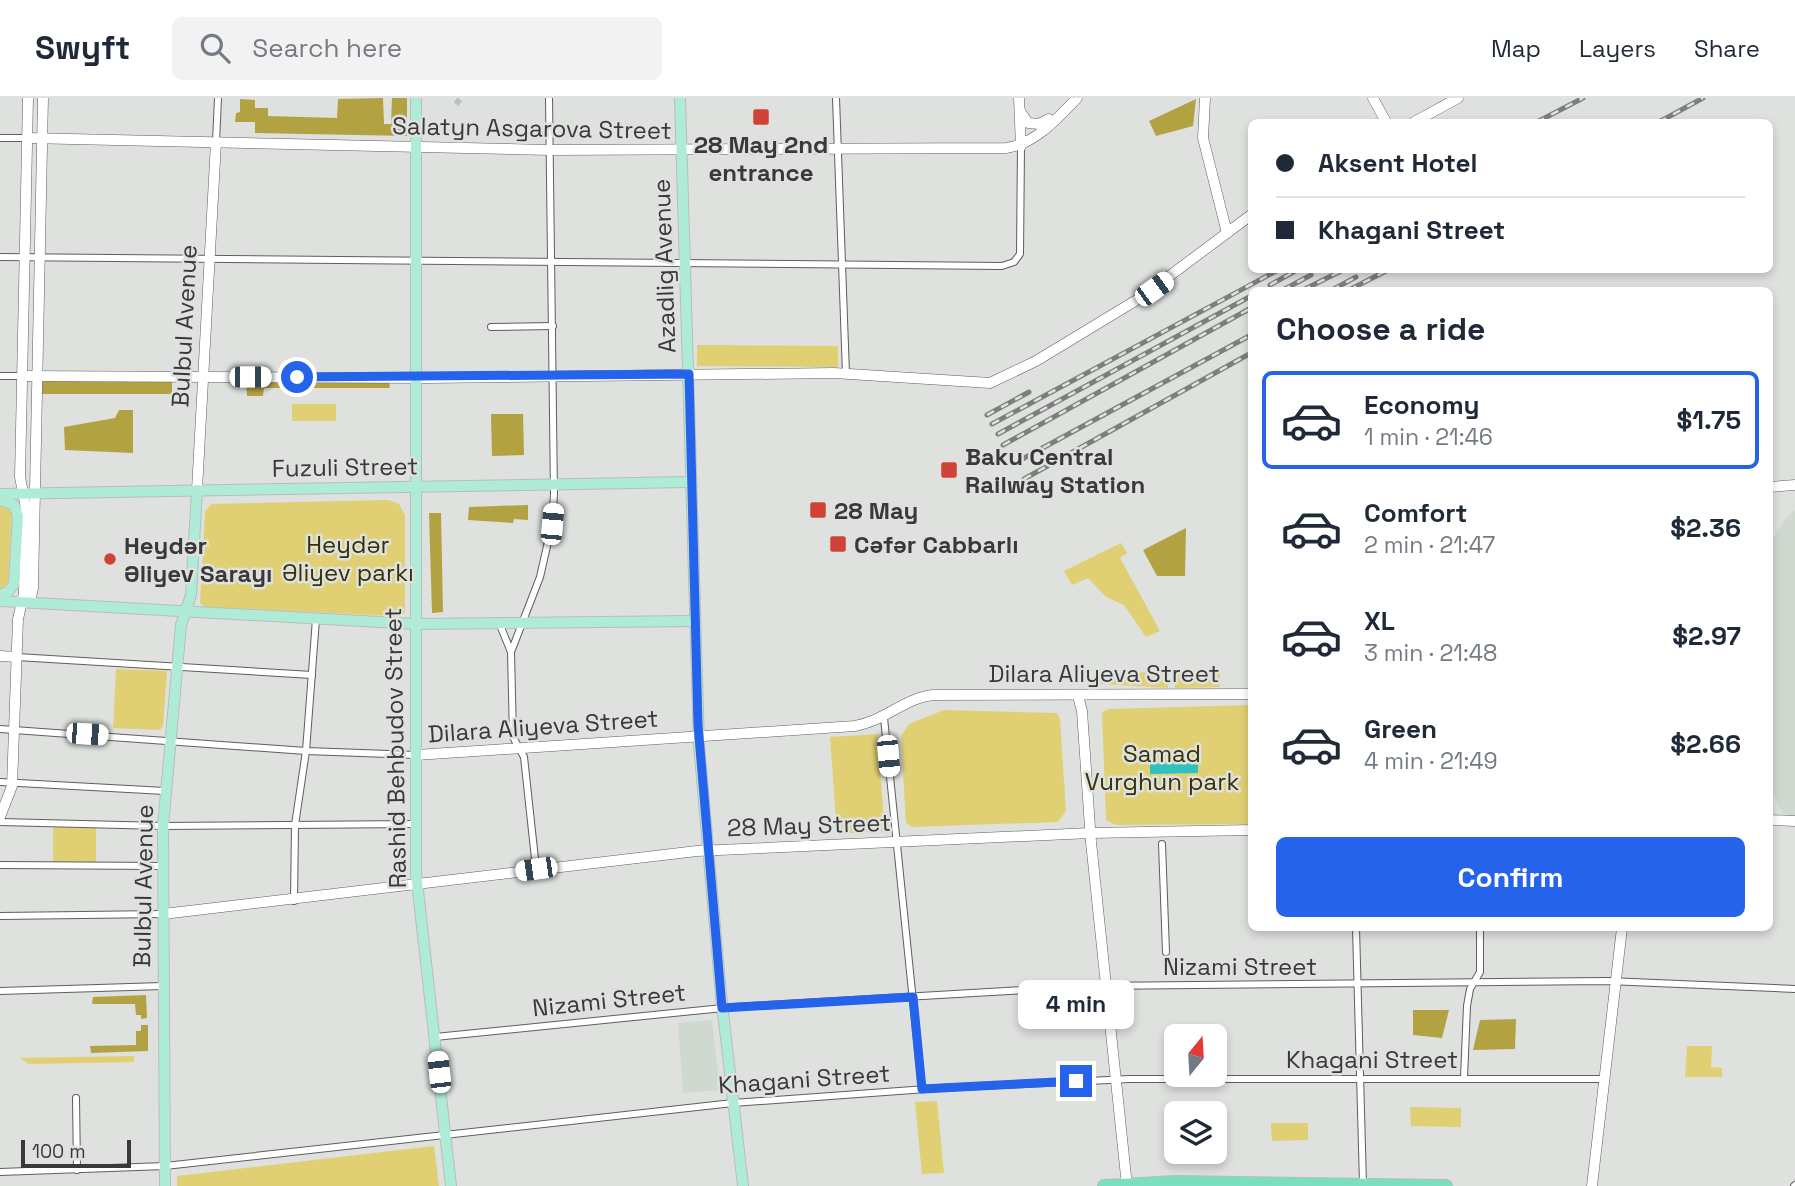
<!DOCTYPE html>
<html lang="en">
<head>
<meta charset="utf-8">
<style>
	:root { --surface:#fff; --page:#f2f2f3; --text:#1f2937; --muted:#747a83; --line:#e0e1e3; --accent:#2563eb }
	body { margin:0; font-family:"Space Grotesk",sans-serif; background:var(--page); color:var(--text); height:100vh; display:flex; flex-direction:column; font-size:26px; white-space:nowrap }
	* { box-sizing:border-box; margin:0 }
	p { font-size:23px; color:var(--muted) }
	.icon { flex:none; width:38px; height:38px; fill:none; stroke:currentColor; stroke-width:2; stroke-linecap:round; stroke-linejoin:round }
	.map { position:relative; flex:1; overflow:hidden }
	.drawer { position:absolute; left:1248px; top:189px; width:525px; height:644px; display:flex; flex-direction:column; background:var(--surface); border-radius:10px; box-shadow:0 4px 10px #0003 }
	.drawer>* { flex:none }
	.top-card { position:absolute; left:1248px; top:21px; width:525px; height:154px; border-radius:10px; box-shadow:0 4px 10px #0003; display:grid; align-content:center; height:154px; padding:0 28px; background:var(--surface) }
	.needle { width:46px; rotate:18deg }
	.buttons { position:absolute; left:1164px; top:926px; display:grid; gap:14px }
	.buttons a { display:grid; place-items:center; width:63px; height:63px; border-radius:10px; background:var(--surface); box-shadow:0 4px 10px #0003; font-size:35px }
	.scale { position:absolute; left:21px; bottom:18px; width:110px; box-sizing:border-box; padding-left:7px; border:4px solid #383938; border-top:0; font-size:19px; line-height:24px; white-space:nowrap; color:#383938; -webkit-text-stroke:5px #dee1de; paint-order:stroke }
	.end { position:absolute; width:32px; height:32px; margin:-16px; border:9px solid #2563eb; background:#fff; box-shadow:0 0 0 4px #fff }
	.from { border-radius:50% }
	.bubble { position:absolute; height:49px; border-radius:10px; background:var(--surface); box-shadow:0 4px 10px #0003; font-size:23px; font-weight:700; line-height:49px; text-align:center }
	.car { position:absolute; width:21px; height:42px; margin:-21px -10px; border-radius:9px; box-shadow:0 0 5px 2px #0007; background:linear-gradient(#fff 24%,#345 0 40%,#fff 0 76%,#345 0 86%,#fff 0) }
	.top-card b { display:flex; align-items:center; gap:24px; height:66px; font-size:26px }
	.top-card b+b { border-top:2px solid var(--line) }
	.top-card i { width:18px; height:18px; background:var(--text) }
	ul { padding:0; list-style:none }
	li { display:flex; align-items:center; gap:21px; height:98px; margin:0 14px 10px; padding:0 14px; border:4px solid transparent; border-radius:10px }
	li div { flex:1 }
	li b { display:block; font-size:26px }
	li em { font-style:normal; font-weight:700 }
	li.active { border-color:var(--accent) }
	li>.icon { width:63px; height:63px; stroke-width:1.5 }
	h2 { padding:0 28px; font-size:32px; line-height:84px }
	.button { display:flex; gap:14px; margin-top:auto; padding:14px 28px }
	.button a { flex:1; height:80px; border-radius:10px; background:var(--accent); color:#fff; font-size:28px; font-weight:700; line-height:80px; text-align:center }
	header { display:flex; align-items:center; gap:42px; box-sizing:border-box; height:98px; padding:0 35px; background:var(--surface); border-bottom:2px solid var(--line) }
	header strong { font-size:33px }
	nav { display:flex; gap:38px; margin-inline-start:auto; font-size:24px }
	.search { width:490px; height:63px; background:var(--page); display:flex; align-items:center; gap:18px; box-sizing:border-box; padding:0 24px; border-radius:10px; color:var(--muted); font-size:26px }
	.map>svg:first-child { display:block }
</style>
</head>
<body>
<header>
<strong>Swyft</strong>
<div class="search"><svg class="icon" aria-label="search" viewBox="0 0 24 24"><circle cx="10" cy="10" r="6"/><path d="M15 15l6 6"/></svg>Search here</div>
<nav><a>Map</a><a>Layers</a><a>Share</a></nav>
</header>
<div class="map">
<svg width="1795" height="1088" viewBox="0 0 1795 1088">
	<rect width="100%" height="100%" fill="#dee1de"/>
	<!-- built -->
	<g fill="#d0d9d0">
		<polygon points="1795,412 1795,717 1784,717 1769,689 1769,448 1784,422"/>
		<polygon points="712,922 720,992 683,995 678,925"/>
	</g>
	<!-- green -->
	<g fill="#e0d073">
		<polygon points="697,247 838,248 838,269 697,268"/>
		<rect x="292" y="306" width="44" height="17"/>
		<polygon points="389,402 399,406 405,417 405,515 391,518 205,509 200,505 205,414 211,406"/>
		<polygon points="0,407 9,409 12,415 8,486 0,491"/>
		<polygon points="1121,445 1127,455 1120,460 1160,533 1146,539 1124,507 1106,499 1088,480 1072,487 1064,473"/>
		<polygon points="116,571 167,573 163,628 160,632 113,630"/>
		<polygon points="1220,572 1220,589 1175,590 1174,573"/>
		<polygon points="1167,573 1168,590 1099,586 1098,577"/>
		<polygon points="1251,607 1251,726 1116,727 1106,722 1102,614 1109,611"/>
		<polygon points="944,612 1057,615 1060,621 1066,713 1058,724 912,729 906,725 901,638 909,626"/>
		<polygon points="877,636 885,733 837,736 830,639"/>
		<polygon points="53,729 96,730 96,765 53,764"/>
		<polygon points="1687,948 1712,948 1711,969 1722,970 1722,979 1685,979"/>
		<polygon points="134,958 134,964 29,966 20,960"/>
		<polygon points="937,1003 944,1075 922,1076 915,1004"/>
		<polygon points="1410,1009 1461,1010 1461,1029 1411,1028"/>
		<polygon points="1271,1025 1308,1025 1308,1042 1272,1043"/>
		<polygon points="434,1048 439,1088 177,1088 177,1078"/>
	</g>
	<!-- forest -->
	<g fill="#b2a242">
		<polygon points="383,0 384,26 391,26 392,0 407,0 407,38 255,35 255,24 235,24 236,15 240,14 240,1 255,2 255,10 268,10 268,18 337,20 338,1"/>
		<polygon points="1196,1 1193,28 1156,38 1149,23"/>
		<rect x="42" y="283" width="130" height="13"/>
		<polygon points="246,283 389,284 390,290 264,290 263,298 247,298"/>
		<polygon points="119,312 133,312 133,355 65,352 64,329 115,320"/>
		<polygon points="491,316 523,316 524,357 492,358"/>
		<polygon points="528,407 528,422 514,421 513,425 468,422 469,409"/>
		<polygon points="429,415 441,415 443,514 432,515"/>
		<polygon points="1186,430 1185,478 1157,478 1143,452"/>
		<polygon points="146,897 147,920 141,921 141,917 136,917 135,906 92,906 93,899"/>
		<polygon points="1413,912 1449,912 1442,940 1413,937"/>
		<polygon points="1516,921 1515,951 1473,952 1480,922"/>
		<polygon points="141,927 148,927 148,953 91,955 90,948 136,947 136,933 141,933"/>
	</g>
	<!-- water -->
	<polygon fill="#2ec1c0" points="1198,663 1198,675 1150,676 1150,665"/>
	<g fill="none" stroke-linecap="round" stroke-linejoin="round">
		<!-- street-tunnel -->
		<polyline stroke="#bdbfbd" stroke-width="6" stroke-dasharray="6 3" stroke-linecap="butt" points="456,6 461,0"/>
		<defs>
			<g id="street">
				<polyline points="836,0 846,276"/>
				<polyline points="0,40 27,40"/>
				<polyline points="216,44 218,0"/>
				<polyline points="0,159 1002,168 1014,164 1020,156 1021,48"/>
				<polyline points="491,229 553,228"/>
				<polyline points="0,278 23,278"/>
				<polyline points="500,527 511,554 513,639 524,659 536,770"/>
				<polyline points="511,554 540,479 552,426 554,396 549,0"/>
				<polyline points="17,559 312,577"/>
				<polyline points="884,620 922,991"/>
				<polyline points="0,631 306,653 416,657"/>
				<polyline points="0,684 165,693"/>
				<polyline points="0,724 163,728 416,726"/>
				<polyline points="1162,746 1166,854"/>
				<polyline points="0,767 163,768"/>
				<polyline points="294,803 295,727 306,653 316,521"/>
				<polyline points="0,818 163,816"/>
				<polyline points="1356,830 1363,1086"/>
				<polyline points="0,893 163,888"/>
				<polyline points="435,939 733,909 1093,888 1608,883 1795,891"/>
				<polyline points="1464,980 1467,908 1470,891 1480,874 1480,830"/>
				<polyline points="76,1000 77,1072"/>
				<polyline points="0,1074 165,1068 733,1005 940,990 1129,981 1604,981"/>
				<polyline points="1794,1088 1795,1087"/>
			</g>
			<g id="secondary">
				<polyline points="1019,0 1021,48"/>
				<polyline points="1205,0 1203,40 1227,135"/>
				<polyline points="1373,0 1386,24"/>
				<polyline points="1020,13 1028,25 1039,26 1049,21"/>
				<polyline points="1414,24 1458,0"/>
				<path d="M 27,40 L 549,52 L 1006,50 C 1035,46 1057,21 1077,0"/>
				<polyline points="23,278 425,280 834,275 990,285 1036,263 1140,200 1251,117"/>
				<polyline points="1769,389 1795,387"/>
				<polyline points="197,392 216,44"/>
				<polyline points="22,503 31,499 33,490 43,0"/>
				<polyline points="0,558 17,559"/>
				<polyline points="1078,598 1082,613 1091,744 1127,1088"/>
				<path d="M 416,657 L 855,628 C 884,623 905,600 933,597 L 1251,596"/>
				<polyline points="0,719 12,688 18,521 24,495 26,410 20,379 28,0"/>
				<polyline points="1769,722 1795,723"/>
				<polyline points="163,816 697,753 1090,735 1251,732"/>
				<polyline points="1592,1088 1622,830"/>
			</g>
			<g id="primary">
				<polyline points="416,0 416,775 451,1088"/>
				<polyline points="680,0 699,647 721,897 743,1088"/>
				<polyline points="0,396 690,384"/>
				<polyline points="0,402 14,407 18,418 14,486 8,494 0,497"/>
				<polyline points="0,503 415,526 693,523"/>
				<polyline points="165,1088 163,728 181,527 191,497 197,392"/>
			</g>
			<polyline id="highway" points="1104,1088 1175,1084 1446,1088"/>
		</defs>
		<!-- street casing -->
		<use href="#street" stroke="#5d5f5d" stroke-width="8"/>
		<!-- secondary casing -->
		<use href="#secondary" stroke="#5d5f5d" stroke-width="11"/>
		<!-- primary casing -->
		<use href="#primary" stroke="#bbbcbb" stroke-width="12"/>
		<!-- highway casing -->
		<use href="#highway" stroke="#bbbcbb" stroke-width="14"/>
		<!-- street -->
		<use href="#street" stroke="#fff" stroke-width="6"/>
		<!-- secondary -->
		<use href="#secondary" stroke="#fff" stroke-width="10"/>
		<!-- primary -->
		<use href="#primary" stroke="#afecd8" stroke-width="10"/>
		<!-- highway -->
		<use href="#highway" stroke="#7adfbe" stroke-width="12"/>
		<defs>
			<g id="rail">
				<polyline points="1537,24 1583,0"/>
				<polyline points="1659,24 1703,0"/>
				<polyline points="1270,187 1297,172"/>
				<polyline points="1283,192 1311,177"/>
				<polyline points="1303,192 1343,172"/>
				<polyline points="1332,192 1356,179"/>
				<polyline points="1349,192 1388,172"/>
				<polyline points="987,317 1029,294"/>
				<polyline points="992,326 1278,172"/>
				<polyline points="998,336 1251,198"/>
				<polyline points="1003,347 1251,210"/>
				<polyline points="1015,365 1251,237"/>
				<polyline points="1024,381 1251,255"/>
			</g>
		</defs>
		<!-- rail casing -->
		<use href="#rail" stroke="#7d7f7d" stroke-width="5"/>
		<!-- rail -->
		<use href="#rail" stroke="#dee1de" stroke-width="2.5" stroke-dasharray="8" stroke-linecap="butt"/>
	</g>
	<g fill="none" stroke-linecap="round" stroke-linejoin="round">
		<!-- route -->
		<polyline stroke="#2563eb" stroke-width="9" points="297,279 689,276 698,627 722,910 913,899 922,991 1076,983"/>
	</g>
	<!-- markers -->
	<g fill="#cf4235" stroke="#dee1de" stroke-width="2.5">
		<rect x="752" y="10" width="18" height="18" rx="3.5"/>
		<rect x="940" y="363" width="18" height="18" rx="3.5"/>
		<rect x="809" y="403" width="18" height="18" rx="3.5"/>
		<rect x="829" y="437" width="18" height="18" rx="3.5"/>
		<circle cx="110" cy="461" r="7"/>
	</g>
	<g text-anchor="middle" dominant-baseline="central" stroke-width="5" stroke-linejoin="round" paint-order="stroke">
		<!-- street labels -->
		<g font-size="24" fill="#383938" stroke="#dee1de">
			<text transform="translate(532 30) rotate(1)">Salatyn Asgarova Street</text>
			<text transform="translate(664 168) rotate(-92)">Azadlig Avenue</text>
			<text transform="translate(184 228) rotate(-87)">Bulbul Avenue</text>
			<text transform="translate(345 369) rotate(-1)">Fuzuli Street</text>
			<text x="1104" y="575">Dilara Aliyeva Street</text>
			<text transform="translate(543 628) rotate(-4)">Dilara Aliyeva Street</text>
			<text transform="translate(395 650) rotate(-91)">Rashid Behbudov Street</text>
			<text transform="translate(809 727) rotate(-2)">28 May Street</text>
			<text transform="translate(143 788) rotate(-89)">Bulbul Avenue</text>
			<text x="1240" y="868">Nizami Street</text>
			<text transform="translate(609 902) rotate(-6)">Nizami Street</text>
			<text x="1372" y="961">Khagani Street</text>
			<text transform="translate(804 981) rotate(-4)">Khagani Street</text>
		</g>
		<!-- poi labels -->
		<g font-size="24" font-weight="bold" fill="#383938" stroke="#dee1de" text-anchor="start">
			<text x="761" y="46" text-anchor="middle">28 May 2nd<tspan x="761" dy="28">entrance</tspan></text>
			<text x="965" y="358">Baku Central<tspan x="965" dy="28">Railway Station</tspan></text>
			<text x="834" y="412">28 May</text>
			<text x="854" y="446">Cəfər Cabbarlı</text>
			<text x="124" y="447">Heydər<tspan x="124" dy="28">Əliyev Sarayı</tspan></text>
		</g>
		<!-- park labels -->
		<g font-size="24" fill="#383107" stroke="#dee1de">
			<text x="348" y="446">Heydər<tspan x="348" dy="28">Əliyev parkı</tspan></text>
			<text x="1162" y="655">Samad<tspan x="1162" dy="28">Vurghun park</tspan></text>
		</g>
	</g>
</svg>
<div class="buttons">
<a><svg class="needle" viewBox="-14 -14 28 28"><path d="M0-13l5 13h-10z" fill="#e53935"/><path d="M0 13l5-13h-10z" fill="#747a83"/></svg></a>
<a><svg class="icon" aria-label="layers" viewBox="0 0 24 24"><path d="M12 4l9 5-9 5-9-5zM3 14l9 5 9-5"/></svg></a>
</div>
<div class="scale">100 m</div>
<i class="end from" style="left:297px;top:279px"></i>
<i class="end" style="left:1076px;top:983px"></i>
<div class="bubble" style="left:1018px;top:882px;width:116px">4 min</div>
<i class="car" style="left:1154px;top:191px;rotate:54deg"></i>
<i class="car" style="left:250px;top:279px;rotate:90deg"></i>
<i class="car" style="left:552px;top:426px;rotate:5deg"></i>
<i class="car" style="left:87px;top:636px;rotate:94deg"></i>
<i class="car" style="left:888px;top:658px;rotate:175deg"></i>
<i class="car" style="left:536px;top:771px;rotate:262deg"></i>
<i class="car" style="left:439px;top:974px;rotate:354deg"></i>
<div class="top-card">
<b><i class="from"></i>Aksent Hotel</b>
<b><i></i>Khagani Street</b>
</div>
<section class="drawer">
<h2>Choose a ride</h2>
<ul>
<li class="active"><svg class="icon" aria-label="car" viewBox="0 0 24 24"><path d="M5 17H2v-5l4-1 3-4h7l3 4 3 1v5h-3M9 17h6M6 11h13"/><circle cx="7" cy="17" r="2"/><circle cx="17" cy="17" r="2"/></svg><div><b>Economy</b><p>1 min · 21:46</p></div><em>$1.75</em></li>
<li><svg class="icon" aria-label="car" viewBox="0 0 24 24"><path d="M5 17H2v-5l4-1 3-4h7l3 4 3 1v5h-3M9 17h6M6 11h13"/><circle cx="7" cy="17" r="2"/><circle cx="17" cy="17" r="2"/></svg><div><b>Comfort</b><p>2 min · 21:47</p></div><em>$2.36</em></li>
<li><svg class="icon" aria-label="car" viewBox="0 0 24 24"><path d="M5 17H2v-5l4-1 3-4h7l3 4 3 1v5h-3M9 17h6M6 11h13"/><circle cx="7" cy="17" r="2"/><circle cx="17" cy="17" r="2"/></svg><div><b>XL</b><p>3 min · 21:48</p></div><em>$2.97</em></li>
<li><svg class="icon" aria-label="car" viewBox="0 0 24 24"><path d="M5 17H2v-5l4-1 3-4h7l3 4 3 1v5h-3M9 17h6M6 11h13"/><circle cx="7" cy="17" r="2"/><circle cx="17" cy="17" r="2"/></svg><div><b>Green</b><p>4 min · 21:49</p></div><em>$2.66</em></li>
</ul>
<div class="button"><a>Confirm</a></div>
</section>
</div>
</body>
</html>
